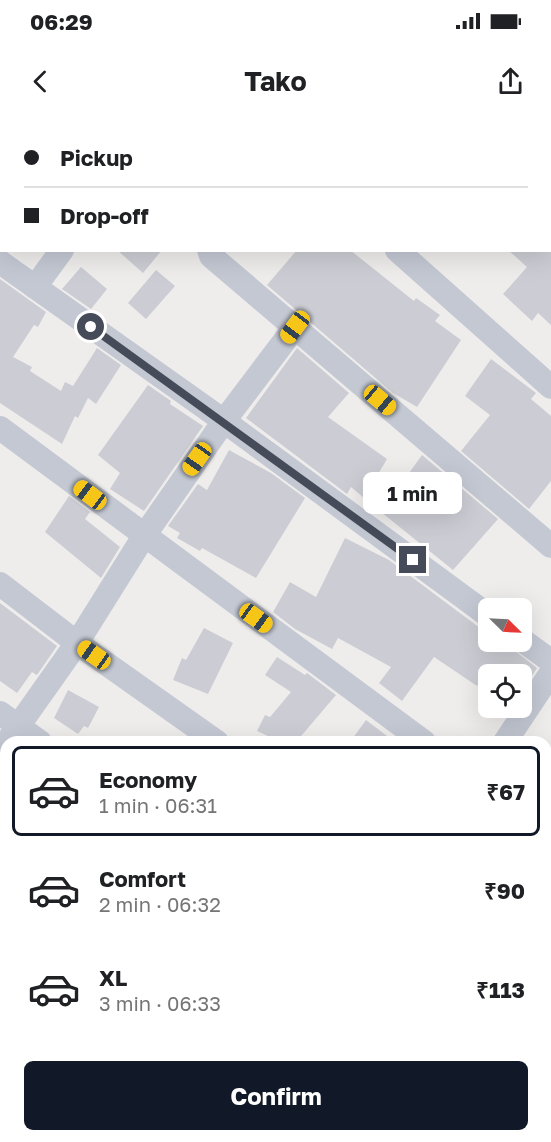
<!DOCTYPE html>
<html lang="en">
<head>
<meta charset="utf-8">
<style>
	:root { --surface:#fff; --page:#f2f2f2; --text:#202124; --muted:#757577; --line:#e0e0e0; --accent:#111827 }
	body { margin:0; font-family:"Golos Text",sans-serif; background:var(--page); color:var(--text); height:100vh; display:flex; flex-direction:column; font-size:22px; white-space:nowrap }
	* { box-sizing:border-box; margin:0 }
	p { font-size:20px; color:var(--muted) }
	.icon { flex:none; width:33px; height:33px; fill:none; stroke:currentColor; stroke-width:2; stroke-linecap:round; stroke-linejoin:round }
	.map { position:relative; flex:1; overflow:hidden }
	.side { position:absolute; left:0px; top:616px; width:552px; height:406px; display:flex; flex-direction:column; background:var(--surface); border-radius:18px 18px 0 0; box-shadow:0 6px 24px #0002 }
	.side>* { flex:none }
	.hud { position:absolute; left:0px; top:0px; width:552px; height:132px; box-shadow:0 6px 24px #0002; display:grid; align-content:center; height:132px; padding:0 24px; background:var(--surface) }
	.needle { width:39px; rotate:114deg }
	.buttons { position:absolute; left:478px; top:478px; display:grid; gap:12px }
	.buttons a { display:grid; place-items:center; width:54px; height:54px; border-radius:9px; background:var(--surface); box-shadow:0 6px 24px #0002; font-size:30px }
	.end { position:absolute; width:27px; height:27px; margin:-14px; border:8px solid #454b59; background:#fff; box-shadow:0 0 0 3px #fff }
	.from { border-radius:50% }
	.bubble { position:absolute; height:42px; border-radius:9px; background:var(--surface); box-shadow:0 6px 24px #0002; font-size:20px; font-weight:700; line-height:42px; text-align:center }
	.car { position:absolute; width:18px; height:36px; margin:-18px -9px; border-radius:8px; box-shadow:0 0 4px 2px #0007; background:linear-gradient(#f5c518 24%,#345 0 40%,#f5c518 0 76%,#345 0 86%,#f5c518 0) }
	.hud b { display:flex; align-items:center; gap:21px; height:57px; font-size:22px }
	.hud b+b { border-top:2px solid var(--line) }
	.hud i { width:15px; height:15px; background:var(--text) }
	ul { padding:10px 0 0; list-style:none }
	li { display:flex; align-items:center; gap:18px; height:90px; margin:0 12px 9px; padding:0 12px; border:3px solid transparent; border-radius:9px }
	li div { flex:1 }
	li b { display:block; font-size:22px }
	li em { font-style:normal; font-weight:700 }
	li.current { border-color:var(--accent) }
	li>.icon { width:54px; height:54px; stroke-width:1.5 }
	.primary-button { display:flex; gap:12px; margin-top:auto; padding:12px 24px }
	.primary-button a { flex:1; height:69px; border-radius:9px; background:var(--accent); color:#fff; font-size:24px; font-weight:700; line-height:69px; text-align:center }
	.status { display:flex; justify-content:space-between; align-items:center; height:42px; padding:0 30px; background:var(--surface); direction:ltr }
	.status svg { height:16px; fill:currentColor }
	header { display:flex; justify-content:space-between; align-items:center; height:78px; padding:0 24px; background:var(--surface); font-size:27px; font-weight:700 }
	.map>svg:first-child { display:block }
</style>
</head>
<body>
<div class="status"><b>06:29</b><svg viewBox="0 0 49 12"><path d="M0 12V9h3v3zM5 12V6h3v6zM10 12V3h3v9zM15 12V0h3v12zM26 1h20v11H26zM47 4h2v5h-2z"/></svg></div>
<header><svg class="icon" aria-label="back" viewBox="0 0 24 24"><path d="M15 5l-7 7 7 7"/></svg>Tako<svg class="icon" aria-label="share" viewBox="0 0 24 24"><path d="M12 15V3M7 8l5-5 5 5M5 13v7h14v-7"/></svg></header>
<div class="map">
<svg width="551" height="1022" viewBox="0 0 551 1022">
	<rect width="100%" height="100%" fill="#efedec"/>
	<!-- building -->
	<g fill="#cccdd4">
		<polygon points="117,130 162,130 143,153"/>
		<polygon points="297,130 350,130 414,181 416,178 440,195 435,201 461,220 417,287 393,273 267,165"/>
		<polygon points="508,130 551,130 551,205 538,193 532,201 503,174 527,147"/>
		<polygon points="81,147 107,169 91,189 62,169"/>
		<polygon points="156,150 175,166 146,199 128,183"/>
		<polygon points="0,159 46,192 38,207 34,205 13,237 32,247 30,251 61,271 65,262 73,266 97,228 121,245 96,284 88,278 78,298 75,296 62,324 0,283"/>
		<polygon points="297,228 349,273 328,297 387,339 364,378 351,367 347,374 246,298"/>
		<polygon points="491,239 536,273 531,279 551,296 551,361 529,389 461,331 490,295 465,276"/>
		<polygon points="148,265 171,281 170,284 203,306 144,391 110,369 120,353 98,335"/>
		<polygon points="229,330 271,353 305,378 256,458 202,428 200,431 177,418 180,413 168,406 198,364 207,370"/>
		<polygon points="422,335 498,399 453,450 381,392"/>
		<polygon points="69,376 90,392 85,399 120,427 101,458 45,412"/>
		<polygon points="345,418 389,440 480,508 478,511 489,522 506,531 509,526 537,548 522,571 522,555 489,555 489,565 481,560 477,566 434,537 402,581 379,563 391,547 338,518 332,529 295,509 273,492 290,462 316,477"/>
		<polygon points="0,483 57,526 37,555 32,552 17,573 0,561"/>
		<polygon points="204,508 233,523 208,574 173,560 182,538 186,540"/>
		<polygon points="277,537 305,555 307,553 336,575 296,622 281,622 257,611 265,595 270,597 291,572 265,555"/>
		<polygon points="68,570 99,587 88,608 84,606 78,614 54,598"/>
		<polygon points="366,600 395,622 350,622"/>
	</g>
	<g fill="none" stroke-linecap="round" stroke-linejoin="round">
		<!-- street -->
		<g stroke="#c3c8d3" stroke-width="24">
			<polyline points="244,0 246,2"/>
			<polyline points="472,0 473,2"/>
			<polyline points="19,2 20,0"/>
			<polyline points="158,2 159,0"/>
			<polyline points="410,2 411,0"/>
			<polyline points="0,26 2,24"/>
			<polyline points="550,69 551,69"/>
			<polyline points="209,130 211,136 551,426"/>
			<polyline points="397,130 551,267"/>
			<polyline points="0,142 224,301 489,496"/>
			<polyline points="35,167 62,130"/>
			<polyline points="0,308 424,622"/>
			<polyline points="0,464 77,523 217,622"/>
			<polyline points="522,520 551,541"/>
			<polyline points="0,593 40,622"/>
			<polyline points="7,622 77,523 144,416 224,301 295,207"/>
			<polyline points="505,622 551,553"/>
			<polyline points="546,716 551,720"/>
			<polyline points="0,752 6,756"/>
			<polyline points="0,818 6,809"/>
			<polyline points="546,858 551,862"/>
			<polyline points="546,1003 551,1007"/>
			<polyline points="156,1017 164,1022"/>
			<polyline points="0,1021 6,1013"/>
			<polyline points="240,1022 244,1017"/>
			<polyline points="394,1022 398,1017"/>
		</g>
	</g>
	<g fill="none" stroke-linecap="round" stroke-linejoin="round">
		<!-- route -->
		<polyline stroke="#454b59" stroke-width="8" points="91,207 413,440"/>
	</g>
</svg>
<div class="buttons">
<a><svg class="needle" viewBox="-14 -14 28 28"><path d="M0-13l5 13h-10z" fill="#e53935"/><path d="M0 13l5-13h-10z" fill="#757577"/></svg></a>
<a><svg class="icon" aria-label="locate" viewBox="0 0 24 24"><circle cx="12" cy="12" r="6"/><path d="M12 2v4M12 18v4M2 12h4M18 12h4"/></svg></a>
</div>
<i class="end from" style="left:91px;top:207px"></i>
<i class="end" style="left:413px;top:440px"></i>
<div class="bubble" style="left:363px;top:352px;width:99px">1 min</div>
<i class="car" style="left:295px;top:207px;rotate:217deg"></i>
<i class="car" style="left:380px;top:280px;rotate:130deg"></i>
<i class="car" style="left:197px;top:339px;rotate:215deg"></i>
<i class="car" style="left:90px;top:375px;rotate:307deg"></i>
<i class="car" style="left:256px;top:498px;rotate:126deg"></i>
<i class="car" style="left:94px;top:535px;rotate:305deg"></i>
<div class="hud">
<b><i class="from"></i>Pickup</b>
<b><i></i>Drop-off</b>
</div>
<section class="side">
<ul>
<li class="current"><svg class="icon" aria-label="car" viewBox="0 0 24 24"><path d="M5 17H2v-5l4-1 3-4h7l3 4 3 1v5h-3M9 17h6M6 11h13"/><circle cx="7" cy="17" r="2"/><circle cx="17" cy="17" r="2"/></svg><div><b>Economy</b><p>1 min · 06:31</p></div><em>₹67</em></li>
<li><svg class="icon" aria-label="car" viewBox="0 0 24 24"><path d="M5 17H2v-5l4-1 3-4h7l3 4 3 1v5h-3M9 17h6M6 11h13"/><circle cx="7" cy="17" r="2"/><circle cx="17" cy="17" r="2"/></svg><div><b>Comfort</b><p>2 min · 06:32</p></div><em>₹90</em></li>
<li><svg class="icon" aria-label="car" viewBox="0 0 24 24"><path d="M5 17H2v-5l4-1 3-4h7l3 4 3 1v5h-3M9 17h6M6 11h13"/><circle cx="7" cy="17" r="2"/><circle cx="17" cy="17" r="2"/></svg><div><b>XL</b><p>3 min · 06:33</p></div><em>₹113</em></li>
</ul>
<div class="primary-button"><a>Confirm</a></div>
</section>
</div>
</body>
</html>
